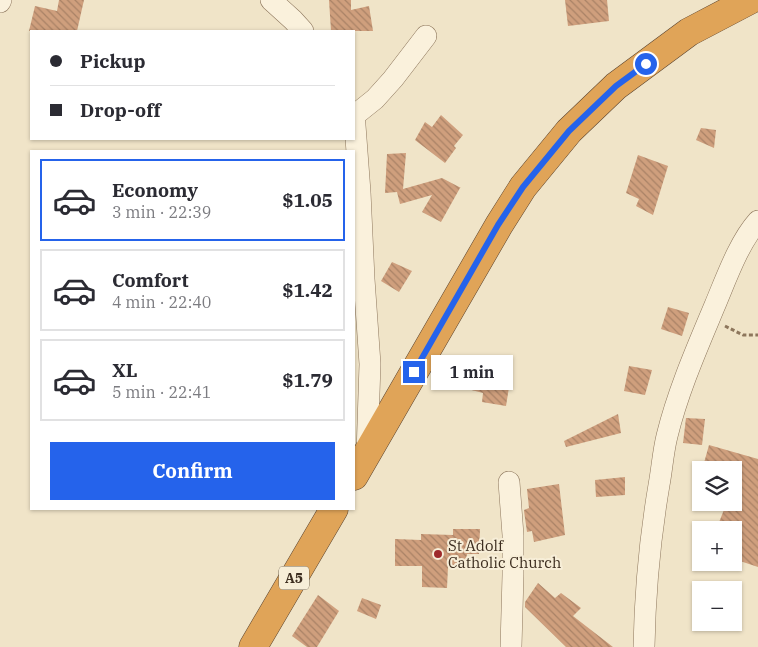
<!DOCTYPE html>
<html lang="en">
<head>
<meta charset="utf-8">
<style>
	:root { --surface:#fff; --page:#f2f2f3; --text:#2b2b33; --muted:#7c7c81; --line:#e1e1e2; --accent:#2563eb }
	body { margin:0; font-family:"IBM Plex Serif",serif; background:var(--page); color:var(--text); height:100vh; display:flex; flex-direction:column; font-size:19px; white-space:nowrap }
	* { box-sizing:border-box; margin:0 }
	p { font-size:16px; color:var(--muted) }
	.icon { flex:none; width:28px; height:28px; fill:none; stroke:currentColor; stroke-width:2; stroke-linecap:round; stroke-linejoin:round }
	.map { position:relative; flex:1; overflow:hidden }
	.sheet { position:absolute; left:30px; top:150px; width:325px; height:360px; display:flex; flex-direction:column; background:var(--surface); border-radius:0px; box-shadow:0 1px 4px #0004 }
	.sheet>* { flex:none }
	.guide { position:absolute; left:30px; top:30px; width:325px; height:110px; border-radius:0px; box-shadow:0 1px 4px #0004; display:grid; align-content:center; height:110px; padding:0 20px; background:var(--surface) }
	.controls { position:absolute; left:692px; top:461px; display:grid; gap:10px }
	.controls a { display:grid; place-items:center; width:50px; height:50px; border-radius:0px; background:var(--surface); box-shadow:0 1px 4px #0004; font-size:25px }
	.end { position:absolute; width:22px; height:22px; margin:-11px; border:6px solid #2563eb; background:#fff; box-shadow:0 0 0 2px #fff }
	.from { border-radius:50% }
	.bubble { position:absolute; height:35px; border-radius:0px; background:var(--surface); box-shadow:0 1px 4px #0004; font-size:16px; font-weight:800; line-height:35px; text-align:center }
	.guide b { display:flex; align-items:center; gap:18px; height:48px; font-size:19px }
	.guide b+b { border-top:1px solid var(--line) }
	.guide i { width:12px; height:12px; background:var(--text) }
	ul { padding:9px 0 0; list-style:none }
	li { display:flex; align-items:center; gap:15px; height:82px; margin:0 10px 8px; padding:0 10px; border:2px solid var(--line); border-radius:0px }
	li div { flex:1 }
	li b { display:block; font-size:19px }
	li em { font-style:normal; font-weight:800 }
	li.selected { border-color:var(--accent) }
	li>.icon { width:45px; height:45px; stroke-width:1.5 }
	.primary-button { display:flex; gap:10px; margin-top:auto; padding:10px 20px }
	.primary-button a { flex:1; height:58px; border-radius:0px; background:var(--accent); color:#fff; font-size:20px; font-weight:800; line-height:58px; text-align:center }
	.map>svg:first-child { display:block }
</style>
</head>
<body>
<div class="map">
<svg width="758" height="647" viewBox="0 0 758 647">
	<defs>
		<pattern id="building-back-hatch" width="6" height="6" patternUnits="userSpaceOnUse" patternTransform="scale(1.25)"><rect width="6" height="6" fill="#cf9f7d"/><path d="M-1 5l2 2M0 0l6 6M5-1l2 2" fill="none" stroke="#a98266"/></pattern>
	</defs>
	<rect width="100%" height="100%" fill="#f0e4c8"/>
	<!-- building -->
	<g fill="url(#building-back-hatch)">
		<polygon points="59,0 84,0 77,31 29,31 35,6 57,11"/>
		<polygon points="329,0 351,0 351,10 369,6 373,31 331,31"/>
		<polygon points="565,0 607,0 609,21 568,26"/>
		<polygon points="441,115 463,135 454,146 456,148 445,163 415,140 425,122 432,127"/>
		<polygon points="701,128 716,130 714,148 696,140"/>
		<polygon points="406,153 403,189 442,178 461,188 460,188 441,222 422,212 432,195 400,204 397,192 385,193 387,154"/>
		<polygon points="638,155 668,166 653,215 636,206 639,199 626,193"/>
		<polygon points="392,262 412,271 399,292 381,281"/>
		<polygon points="668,307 689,313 682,336 661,329"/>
		<polygon points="629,366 652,370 645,395 624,391"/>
		<polygon points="463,369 496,374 496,380 510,381 506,406 482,402 483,393 460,387"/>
		<polygon points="618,414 621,433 566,447 564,441"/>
		<polygon points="686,418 705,419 702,445 683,443"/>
		<polygon points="709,445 758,459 758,567 734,559 734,530 716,530 727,502 734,502 734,470 702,470"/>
		<polygon points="625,477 625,495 596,497 595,480"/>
		<polygon points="559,484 565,535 534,542 532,531 527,532 524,511 524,510 529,508 527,489"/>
		<polygon points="453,529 480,529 479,554 467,554 466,567 448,567 447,588 422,587 422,566 395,566 395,539 421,540 421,534 453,535"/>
		<polygon points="538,583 555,598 561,593 581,608 573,616 613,647 566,647 525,607 525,602"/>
		<polygon points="318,595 339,611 317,647 307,647 292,636"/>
		<polygon points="362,598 381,605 376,619 357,611"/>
	</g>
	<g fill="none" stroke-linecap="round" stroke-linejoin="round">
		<defs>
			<g id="minor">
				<polyline points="271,0 293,20 303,31"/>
				<polyline points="0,2 1,0"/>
				<polyline points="354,112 360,192 364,279 370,364 367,453"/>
				<polyline points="355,115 375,99 393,79 426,36"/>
				<polyline points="509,482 513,535 513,575 511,647"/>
				<path d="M 644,647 C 645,593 650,538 659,485 C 662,469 663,452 667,436 C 678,391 697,348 715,305 C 726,279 739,242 758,221"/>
			</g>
			<g id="highway">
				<polyline points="354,476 499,225 523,187 569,131 616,86 689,32 750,0"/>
				<polyline points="253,647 334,509"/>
			</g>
		</defs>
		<!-- minor casing -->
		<use href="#minor" stroke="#8d765c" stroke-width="22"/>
		<!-- highway casing -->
		<use href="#highway" stroke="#5b4430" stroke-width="29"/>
		<!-- path -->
		<polyline stroke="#8d765c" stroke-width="3" stroke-dasharray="4 2.5" stroke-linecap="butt" points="725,326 743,335 758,335"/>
		<!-- minor -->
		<use href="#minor" stroke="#faf1dc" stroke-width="21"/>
		<!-- highway -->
		<use href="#highway" stroke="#e0a458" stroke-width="28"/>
	</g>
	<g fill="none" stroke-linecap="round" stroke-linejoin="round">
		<!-- route -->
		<polyline stroke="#2563eb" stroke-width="6" points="414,372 498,225 523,187 569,131 616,86 646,64"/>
	</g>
	<!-- markers -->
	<circle fill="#9e2a2b" stroke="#f7eed8" stroke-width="2" cx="438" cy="554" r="5"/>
	<g text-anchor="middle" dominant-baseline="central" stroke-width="4" stroke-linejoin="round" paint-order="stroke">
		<!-- shield labels -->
		<rect fill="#f7eed8" stroke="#756857" stroke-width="1" x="279" y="566.5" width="30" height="23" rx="4"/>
		<g font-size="14" font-weight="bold" fill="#3d2e20">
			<text x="294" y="578">A5</text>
		</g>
		<!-- poi labels -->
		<g font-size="15" fill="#3d2e20" stroke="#f7eed8" text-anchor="start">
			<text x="448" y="545">St Adolf<tspan x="448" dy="17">Catholic Church</tspan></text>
		</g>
	</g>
</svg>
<div class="controls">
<a><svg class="icon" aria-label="layers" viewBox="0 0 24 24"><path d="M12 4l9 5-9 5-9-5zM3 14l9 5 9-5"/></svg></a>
<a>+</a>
<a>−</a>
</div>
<i class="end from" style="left:646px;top:64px"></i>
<i class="end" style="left:414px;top:372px"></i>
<div class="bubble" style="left:431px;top:355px;width:82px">1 min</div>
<div class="guide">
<b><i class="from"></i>Pickup</b>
<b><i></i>Drop-off</b>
</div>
<section class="sheet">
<ul>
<li class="selected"><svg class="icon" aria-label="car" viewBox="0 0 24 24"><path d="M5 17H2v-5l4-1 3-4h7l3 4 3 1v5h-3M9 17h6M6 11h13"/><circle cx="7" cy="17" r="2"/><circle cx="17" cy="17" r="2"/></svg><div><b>Economy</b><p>3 min · 22:39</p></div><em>$1.05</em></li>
<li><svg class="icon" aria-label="car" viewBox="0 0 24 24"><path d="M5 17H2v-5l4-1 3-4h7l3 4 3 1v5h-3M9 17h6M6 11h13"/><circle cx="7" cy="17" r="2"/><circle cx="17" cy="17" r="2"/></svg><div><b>Comfort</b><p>4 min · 22:40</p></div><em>$1.42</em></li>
<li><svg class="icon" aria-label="car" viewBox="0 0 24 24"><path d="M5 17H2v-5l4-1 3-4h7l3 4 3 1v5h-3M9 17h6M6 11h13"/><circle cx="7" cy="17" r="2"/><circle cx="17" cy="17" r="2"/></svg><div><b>XL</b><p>5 min · 22:41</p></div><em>$1.79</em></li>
</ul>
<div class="primary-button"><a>Confirm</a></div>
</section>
</div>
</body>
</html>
